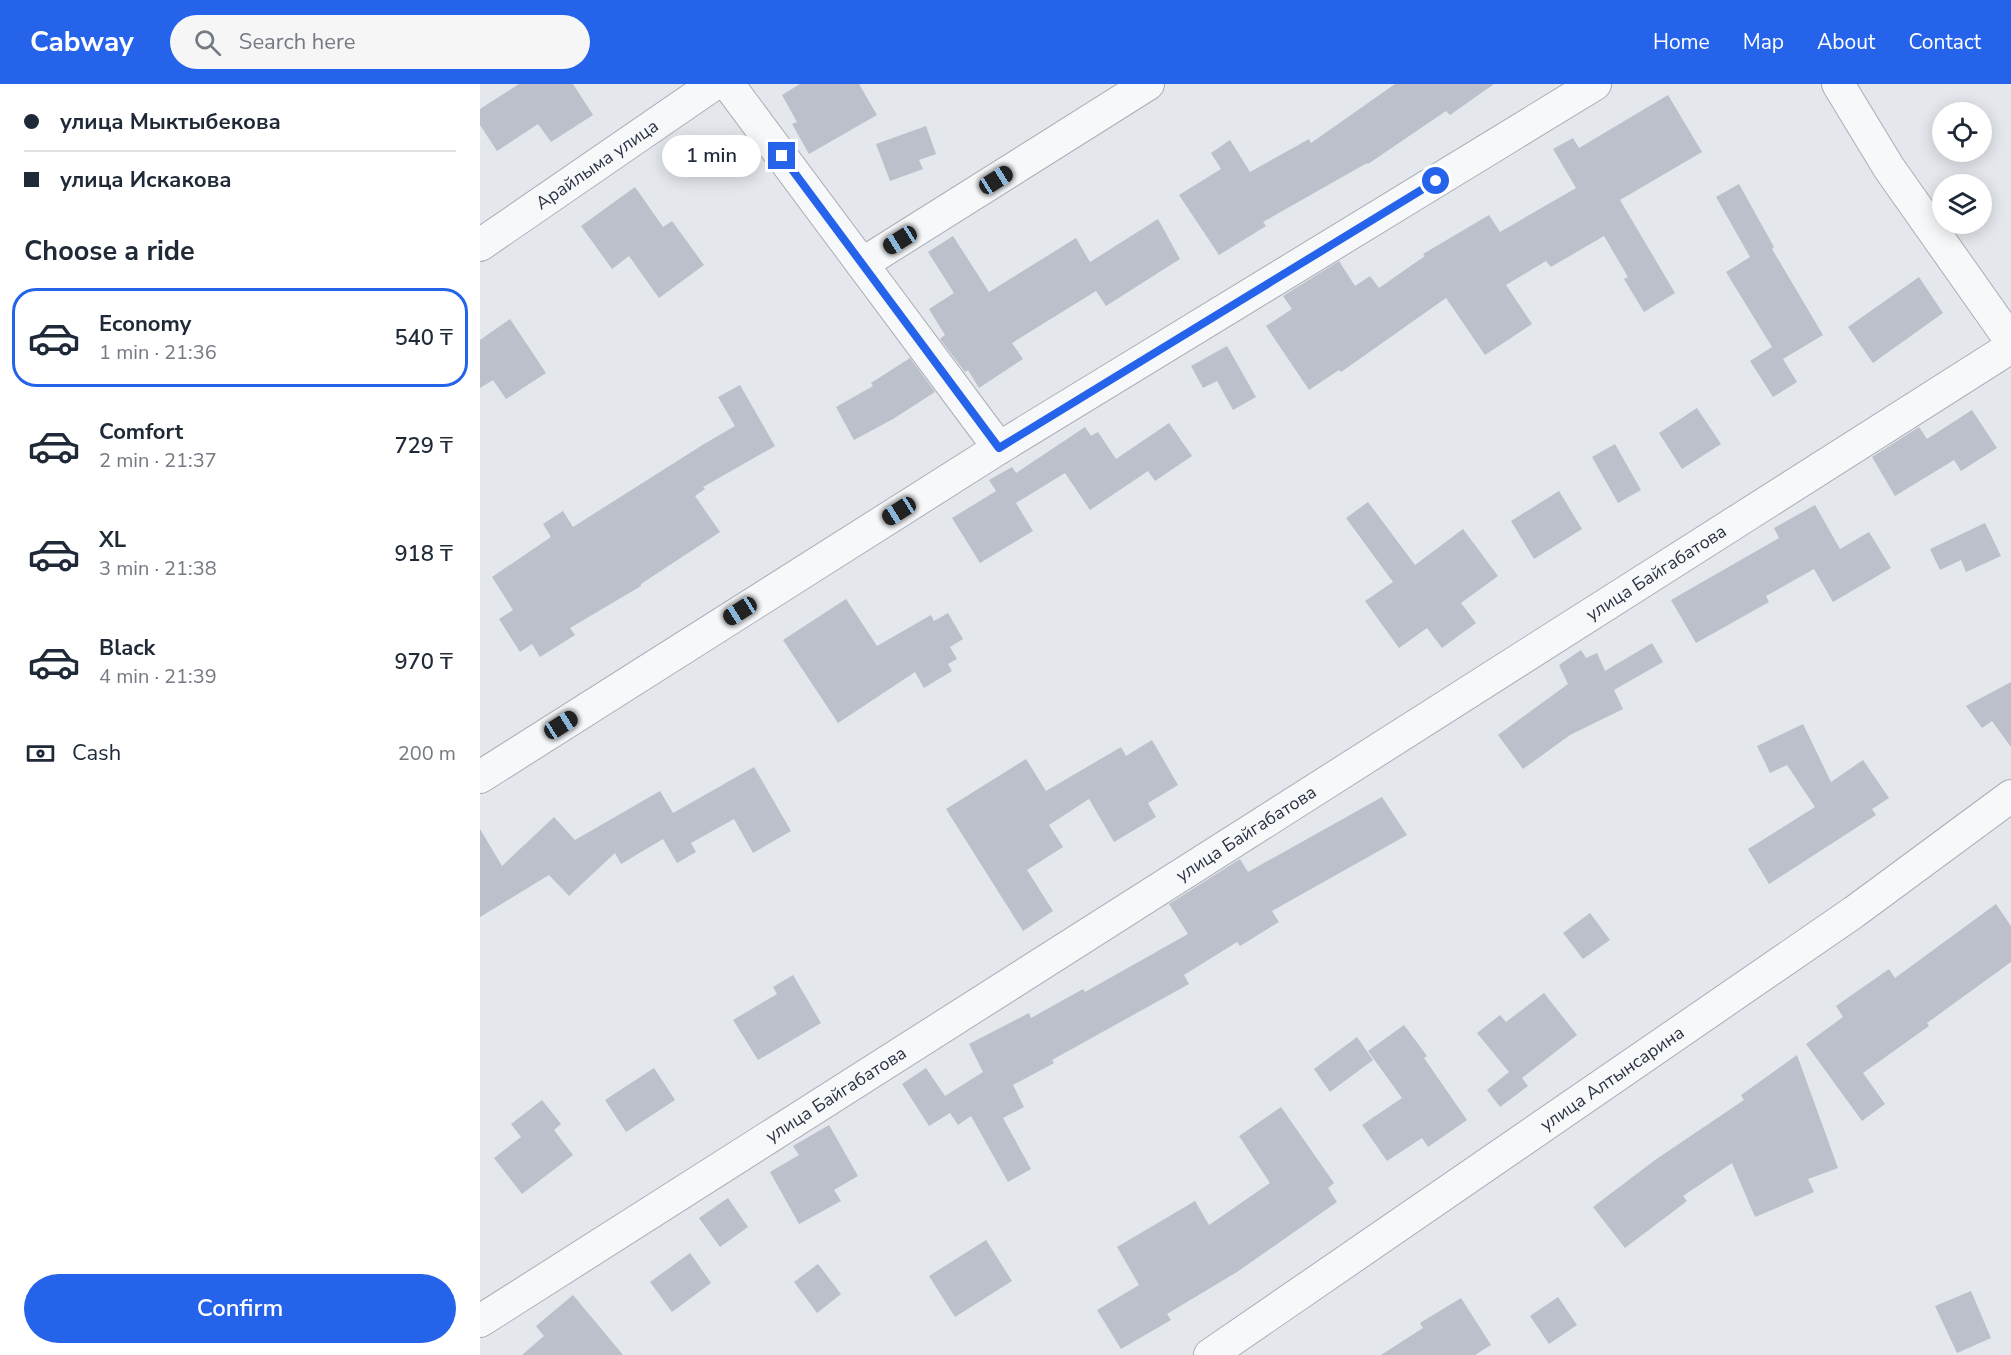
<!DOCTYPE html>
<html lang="en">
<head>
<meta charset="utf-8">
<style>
	:root { --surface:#fff; --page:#f6f6f7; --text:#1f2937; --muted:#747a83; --line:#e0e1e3; --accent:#2563eb }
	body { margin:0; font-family:"Nunito Sans",sans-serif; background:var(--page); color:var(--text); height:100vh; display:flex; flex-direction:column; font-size:22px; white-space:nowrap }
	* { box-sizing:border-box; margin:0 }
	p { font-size:20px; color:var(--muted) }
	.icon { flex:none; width:33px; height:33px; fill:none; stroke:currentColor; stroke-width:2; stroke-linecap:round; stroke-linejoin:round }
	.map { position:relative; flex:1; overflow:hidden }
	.panel { display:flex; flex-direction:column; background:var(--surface); width:480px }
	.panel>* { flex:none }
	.hud { display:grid; align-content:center; height:132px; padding:0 24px; background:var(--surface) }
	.controls { position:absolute; left:1452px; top:18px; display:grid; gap:12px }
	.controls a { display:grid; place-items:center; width:60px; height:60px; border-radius:50%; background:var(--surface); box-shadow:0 3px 15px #0003; font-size:30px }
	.end { position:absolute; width:27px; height:27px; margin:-14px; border:8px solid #2563eb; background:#fff; box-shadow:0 0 0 3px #fff }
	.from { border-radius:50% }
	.bubble { position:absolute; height:42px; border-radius:21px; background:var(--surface); box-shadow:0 3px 15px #0003; font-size:20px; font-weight:600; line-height:42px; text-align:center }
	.car { position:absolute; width:18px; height:36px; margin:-18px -9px; border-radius:8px; box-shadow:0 0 4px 2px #0007; background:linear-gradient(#222 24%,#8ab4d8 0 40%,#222 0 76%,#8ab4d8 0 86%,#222 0) }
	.hud b { display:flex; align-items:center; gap:21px; height:57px; font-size:22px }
	.hud b+b { border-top:2px solid var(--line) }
	.hud i { width:15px; height:15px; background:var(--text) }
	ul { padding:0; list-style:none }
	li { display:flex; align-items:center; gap:18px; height:99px; margin:0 12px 9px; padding:0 12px; border:3px solid transparent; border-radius:24px }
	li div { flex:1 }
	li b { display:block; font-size:22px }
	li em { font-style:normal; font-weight:600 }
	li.on { border-color:var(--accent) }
	li>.icon { width:54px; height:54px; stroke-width:1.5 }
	h2 { padding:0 24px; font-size:27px; line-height:72px }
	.pay { display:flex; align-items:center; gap:15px; height:66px; padding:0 24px; font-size:22px }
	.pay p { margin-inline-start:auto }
	.cta { display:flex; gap:12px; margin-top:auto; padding:12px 24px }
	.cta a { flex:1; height:69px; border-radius:36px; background:var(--accent); color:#fff; font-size:24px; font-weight:600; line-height:69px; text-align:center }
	header { display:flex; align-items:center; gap:36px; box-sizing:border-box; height:84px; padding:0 30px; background:var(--accent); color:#fff }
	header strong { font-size:28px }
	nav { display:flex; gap:33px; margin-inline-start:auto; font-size:21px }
	.search { width:420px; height:54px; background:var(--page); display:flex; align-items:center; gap:15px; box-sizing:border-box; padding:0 21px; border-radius:33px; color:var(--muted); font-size:22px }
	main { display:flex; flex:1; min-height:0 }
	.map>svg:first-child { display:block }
</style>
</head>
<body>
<header>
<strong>Cabway</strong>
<div class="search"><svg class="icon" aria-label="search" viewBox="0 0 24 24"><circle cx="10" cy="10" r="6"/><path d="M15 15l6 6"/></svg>Search here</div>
<nav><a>Home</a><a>Map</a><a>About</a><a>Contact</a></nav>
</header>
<main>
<section class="panel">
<div class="hud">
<b><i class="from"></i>улица Мыктыбекова</b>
<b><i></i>улица Искакова</b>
</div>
<h2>Choose a ride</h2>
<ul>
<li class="on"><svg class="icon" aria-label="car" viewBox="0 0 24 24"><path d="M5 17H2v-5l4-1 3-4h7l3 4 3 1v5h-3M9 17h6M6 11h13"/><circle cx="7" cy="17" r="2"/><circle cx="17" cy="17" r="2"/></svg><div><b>Economy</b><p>1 min · 21:36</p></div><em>540 ₸</em></li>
<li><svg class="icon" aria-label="car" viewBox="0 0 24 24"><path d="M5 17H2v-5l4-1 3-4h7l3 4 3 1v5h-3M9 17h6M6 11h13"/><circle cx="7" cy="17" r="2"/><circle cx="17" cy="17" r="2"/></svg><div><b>Comfort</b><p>2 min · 21:37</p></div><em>729 ₸</em></li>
<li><svg class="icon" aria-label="car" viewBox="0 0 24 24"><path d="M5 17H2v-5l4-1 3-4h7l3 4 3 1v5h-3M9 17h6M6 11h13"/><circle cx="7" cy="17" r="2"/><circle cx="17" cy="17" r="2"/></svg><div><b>XL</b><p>3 min · 21:38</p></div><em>918 ₸</em></li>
<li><svg class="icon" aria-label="car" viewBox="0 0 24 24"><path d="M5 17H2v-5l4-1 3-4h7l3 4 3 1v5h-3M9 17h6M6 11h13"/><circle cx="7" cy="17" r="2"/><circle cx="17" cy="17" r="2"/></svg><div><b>Black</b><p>4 min · 21:39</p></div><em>970 ₸</em></li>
</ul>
<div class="pay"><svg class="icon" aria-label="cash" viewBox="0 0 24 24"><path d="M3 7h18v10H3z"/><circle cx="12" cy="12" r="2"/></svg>Cash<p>200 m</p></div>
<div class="cta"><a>Confirm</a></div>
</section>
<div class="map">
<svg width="1531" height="1271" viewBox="0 0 1531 1271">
	<rect width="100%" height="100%" fill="#e4e7ec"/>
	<!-- building -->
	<g fill="#bbc0ca">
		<polygon points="39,0 93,0 113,31 71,58 58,40 17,67 0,41 0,25"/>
		<polygon points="320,0 379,0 397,31 329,70 312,40 317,38 302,11"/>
		<polygon points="915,0 1014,0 970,31 966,27 888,80 887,79 783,138 786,142 739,171 699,111 741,85 731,69 750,56 770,88 829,55 831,59"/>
		<polygon points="1188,11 1222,68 1140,116 1195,209 1164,228 1144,195 1148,193 1124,152 1071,183 1066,177 1026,201 1052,240 1005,271 966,214 861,288 859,286 829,306 786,242 812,225 803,212 859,177 875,202 890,192 899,204 945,172 943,170 1009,131 1020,148 1096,104 1073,65 1093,54 1099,64"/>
		<polygon points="446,42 456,70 439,76 443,85 410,97 396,60"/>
		<polygon points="1259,100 1294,163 1292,165 1343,251 1303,275 1317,298 1293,313 1270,277 1292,263 1246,188 1270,173 1236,113"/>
		<polygon points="155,103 183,143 192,137 224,181 179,214 149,172 132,185 101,142"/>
		<polygon points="678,135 700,175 626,222 616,207 532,259 543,275 499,304 488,286 485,288 460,255 465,251 449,225 474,209 448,168 473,152 509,208 596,154 610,178"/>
		<polygon points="1439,193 1463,229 1393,279 1368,243"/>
		<polygon points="30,235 66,289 26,315 13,296 0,304 0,256"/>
		<polygon points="747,262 776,313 753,326 737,297 723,304 711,282"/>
		<polygon points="430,274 455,308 413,335 374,356 356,323 393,302 391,299"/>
		<polygon points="260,301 295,362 223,403 225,405 215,412 240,448 161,500 161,502 90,544 95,551 60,573 52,560 40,568 19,535 33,526 12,493 71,453 63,440 83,427 93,443 224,360 255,342 238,313"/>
		<polygon points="1217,324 1241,360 1202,385 1179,349"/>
		<polygon points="1492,326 1517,364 1481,387 1474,376 1415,412 1392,373 1439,343 1447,355"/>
		<polygon points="689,339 712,372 675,397 668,387 610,426 585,389 536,419 553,447 500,479 472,434 516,407 509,396 532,383 536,389 605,343 611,352 618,348 636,375"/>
		<polygon points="1135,360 1161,406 1138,419 1112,373"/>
		<polygon points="1079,407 1102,445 1054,475 1031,437"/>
		<polygon points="888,418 935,481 983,445 1018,492 981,519 996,539 962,564 947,544 919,564 885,517 913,498 866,434"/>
		<polygon points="1335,421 1360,465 1389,448 1411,484 1353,518 1334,485 1286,512 1289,518 1216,559 1191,516 1299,454 1294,444"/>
		<polygon points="1505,439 1521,472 1486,488 1481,476 1460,486 1450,465"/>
		<polygon points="366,515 397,562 451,531 454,537 468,529 483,555 470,563 477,575 468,580 472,587 444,604 435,588 358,639 303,556"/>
		<polygon points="1172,559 1183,578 1134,606 1143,625 1090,651 1043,685 1018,651 1088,600 1079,581 1101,566 1106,574 1117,569 1125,587"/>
		<polygon points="1531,598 1531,663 1512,637 1502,644 1486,622"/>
		<polygon points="1323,640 1351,698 1383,676 1409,714 1392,725 1396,731 1289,800 1268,765 1335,723 1307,681 1290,689 1277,662"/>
		<polygon points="672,656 698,701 668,719 676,733 634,758 609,715 569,741 583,763 547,786 573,827 543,847 466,725 546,675 566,707 641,663 646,672"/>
		<polygon points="274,683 311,747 273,769 254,735 211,759 216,768 197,779 183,755 141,780 135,769 89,812 69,791 0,833 0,745 22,782 74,733 95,756 180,707 193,729"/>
		<polygon points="902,713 927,751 792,827 799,838 760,862 757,858 704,891 709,900 572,976 574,979 533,1001 544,1023 523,1034 551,1085 528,1098 491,1032 478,1041 470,1029 449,1042 422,1000 446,984 465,1012 503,988 489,960 549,929 551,934 603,905 605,908 708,850 689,820 760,775 768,788"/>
		<polygon points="1516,820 1531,842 1531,878 1447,939 1449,942 1383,989 1405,1020 1382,1037 1326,960 1363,933 1356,922 1409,885 1415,894"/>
		<polygon points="1110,829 1130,856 1103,875 1083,849"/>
		<polygon points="313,891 341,939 278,976 253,936 297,910 293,903"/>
		<polygon points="1064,909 1097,951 1042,994 1048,1002 1020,1023 1007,1006 1029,988 997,949 1020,931 1026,938"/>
		<polygon points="924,941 947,972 944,974 987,1036 948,1063 942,1054 907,1077 882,1041 922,1014 888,967"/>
		<polygon points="877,953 893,976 850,1008 834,985"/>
		<polygon points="1317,971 1358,1084 1328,1095 1334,1108 1275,1133 1252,1079 1203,1112 1207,1117 1145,1164 1113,1123 1175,1076 1264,1016 1261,1011"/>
		<polygon points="174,984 195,1016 146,1048 125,1016"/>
		<polygon points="62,1016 81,1040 74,1046 93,1071 42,1110 14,1074 41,1053 31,1040"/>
		<polygon points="801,1023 854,1099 848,1104 857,1118 757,1188 687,1230 691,1236 641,1265 617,1226 659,1201 637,1163 715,1117 729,1141 790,1099 759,1052"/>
		<polygon points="349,1041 378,1092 354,1106 361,1117 319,1140 290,1088 319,1071 313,1062"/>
		<polygon points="248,1114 268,1143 240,1163 219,1134"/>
		<polygon points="506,1156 532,1197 475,1233 449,1192"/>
		<polygon points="210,1169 231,1199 192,1228 170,1198"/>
		<polygon points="338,1180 361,1210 337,1229 314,1198"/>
		<polygon points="1491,1207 1511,1254 1477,1269 1455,1222"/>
		<polygon points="93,1211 143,1271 42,1271 64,1252 56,1242"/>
		<polygon points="1078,1213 1097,1241 1069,1260 1050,1232"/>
		<polygon points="981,1214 1011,1261 995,1271 901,1271 943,1244 940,1239"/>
	</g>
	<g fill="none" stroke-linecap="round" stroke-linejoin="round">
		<defs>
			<g id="minor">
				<polyline points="248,0 519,364"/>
				<polyline points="1358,0 1409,84 1531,257"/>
				<path id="s1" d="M 0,161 L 234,0"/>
				<polyline points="382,180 668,0"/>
				<polyline points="0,693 519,364 1115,0"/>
				<path id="s2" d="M 0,1237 L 1531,263"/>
				<path id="s3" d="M 730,1271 L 1374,828 L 1531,712"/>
			</g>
		</defs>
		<!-- minor casing -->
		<use href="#minor" stroke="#a9aeb7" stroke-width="34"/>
		<!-- minor -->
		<use href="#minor" stroke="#f7f8fa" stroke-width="32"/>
	</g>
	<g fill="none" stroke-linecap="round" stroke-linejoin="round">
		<!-- route -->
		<polyline stroke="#2563eb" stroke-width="8" points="302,72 519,364 956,97"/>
	</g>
	<g text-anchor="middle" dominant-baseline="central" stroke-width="5" stroke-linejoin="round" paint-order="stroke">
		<!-- street labels -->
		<g font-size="18" fill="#2b3445" stroke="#f4f6f9">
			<text stroke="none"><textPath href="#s1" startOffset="142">Арайлыма улица</textPath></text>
			<text stroke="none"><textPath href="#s2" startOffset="1394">улица Байгабатова</textPath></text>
			<text stroke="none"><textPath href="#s2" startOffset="908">улица Байгабатова</textPath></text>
			<text stroke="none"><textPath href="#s3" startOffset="488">улица Алтынсарина</textPath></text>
			<text stroke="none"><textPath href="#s2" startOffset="422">улица Байгабатова</textPath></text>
		</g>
	</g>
</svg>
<div class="controls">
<a><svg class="icon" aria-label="locate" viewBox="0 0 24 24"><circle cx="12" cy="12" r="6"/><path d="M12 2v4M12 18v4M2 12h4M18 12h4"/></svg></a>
<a><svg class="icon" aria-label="layers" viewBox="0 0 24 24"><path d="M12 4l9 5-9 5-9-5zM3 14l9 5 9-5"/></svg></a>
</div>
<i class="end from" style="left:956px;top:97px"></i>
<i class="end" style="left:302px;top:72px"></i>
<div class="bubble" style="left:182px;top:51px;width:99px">1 min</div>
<i class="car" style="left:516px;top:96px;rotate:58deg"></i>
<i class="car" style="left:420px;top:156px;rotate:238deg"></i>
<i class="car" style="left:419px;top:427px;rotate:238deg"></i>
<i class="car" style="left:260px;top:527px;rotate:238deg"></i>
<i class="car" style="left:81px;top:641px;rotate:58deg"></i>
</div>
</main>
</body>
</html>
